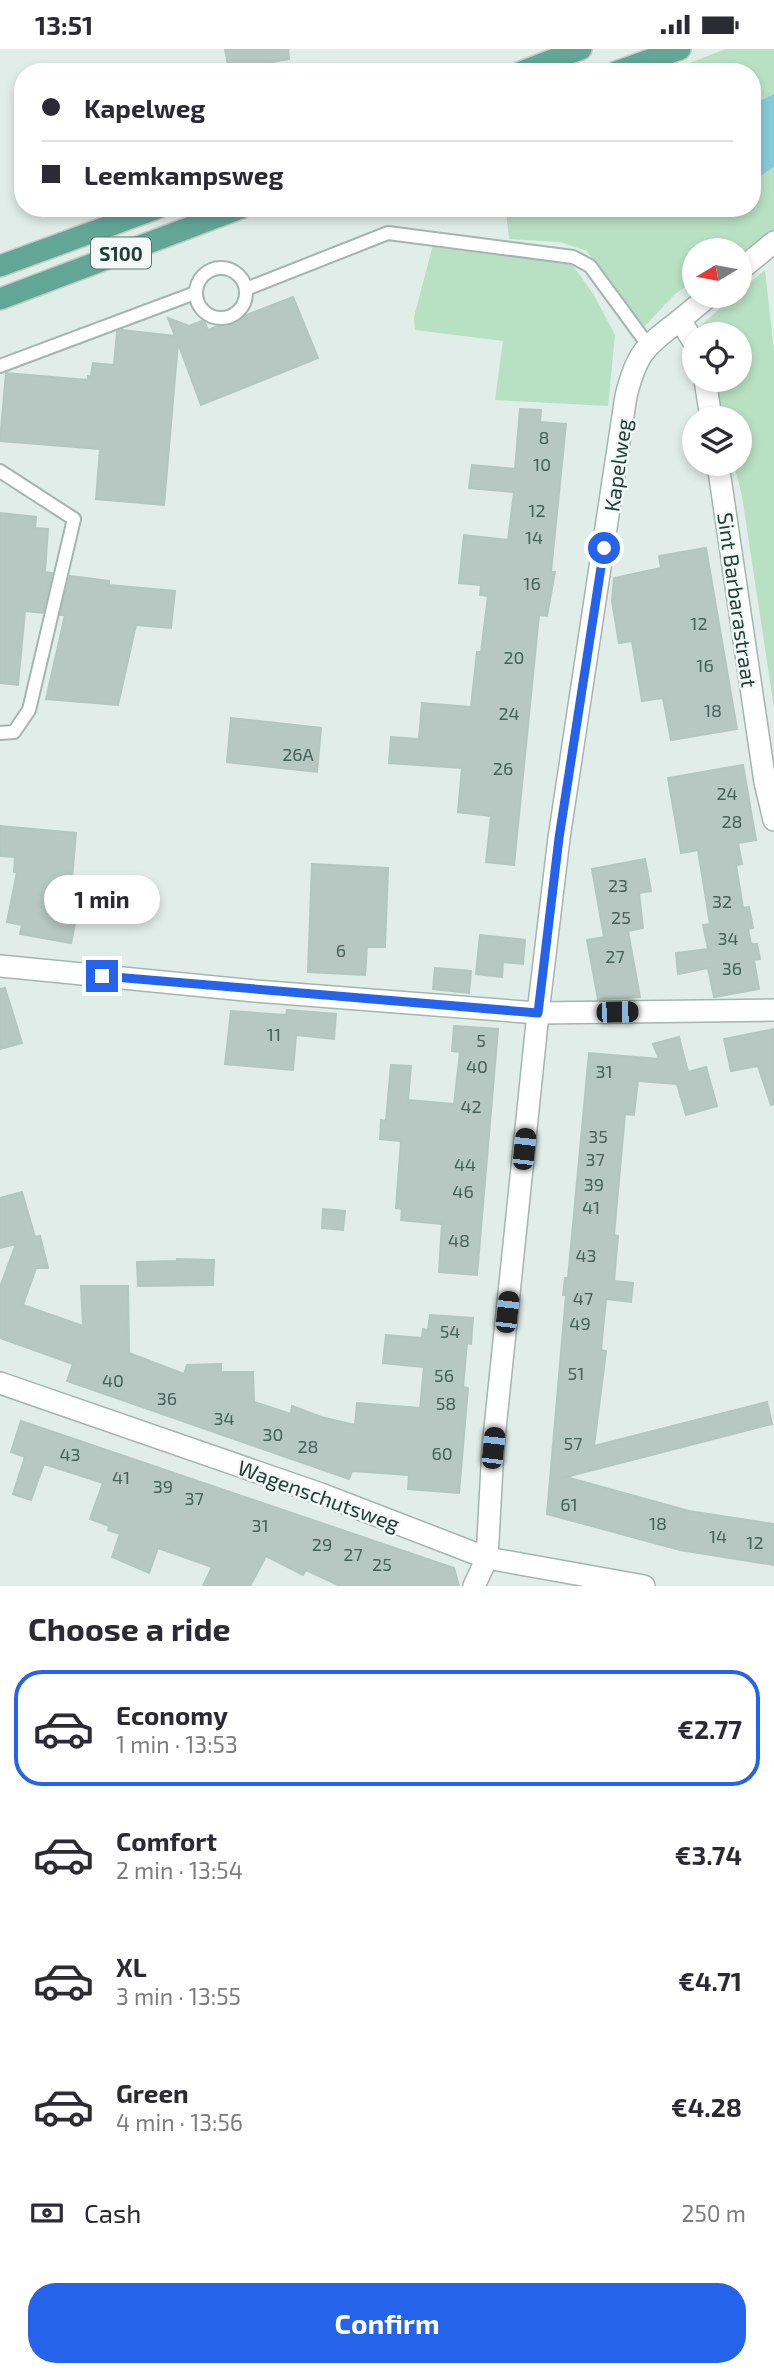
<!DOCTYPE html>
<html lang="en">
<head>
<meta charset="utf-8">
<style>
	:root { --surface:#fff; --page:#f7f7f7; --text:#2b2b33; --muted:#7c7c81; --line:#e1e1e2; --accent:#2563eb }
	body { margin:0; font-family:"Exo 2",sans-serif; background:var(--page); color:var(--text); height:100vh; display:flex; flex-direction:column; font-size:26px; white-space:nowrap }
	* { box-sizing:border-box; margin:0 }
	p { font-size:23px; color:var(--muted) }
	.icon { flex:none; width:38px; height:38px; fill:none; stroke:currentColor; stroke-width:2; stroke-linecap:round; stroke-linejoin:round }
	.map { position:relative; height:1537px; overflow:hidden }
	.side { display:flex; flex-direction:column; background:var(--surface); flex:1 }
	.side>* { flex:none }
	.banner { position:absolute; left:14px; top:14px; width:747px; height:154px; border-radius:28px; box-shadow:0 4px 10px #0003; display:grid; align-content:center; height:154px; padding:0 28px; background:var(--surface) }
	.needle { width:46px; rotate:260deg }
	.buttons { position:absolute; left:682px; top:189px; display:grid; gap:14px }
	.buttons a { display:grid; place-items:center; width:70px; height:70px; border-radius:50%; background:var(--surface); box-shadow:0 4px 10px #0003; font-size:35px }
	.end { position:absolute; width:32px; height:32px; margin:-16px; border:9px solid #2563eb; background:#fff; box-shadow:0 0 0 4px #fff }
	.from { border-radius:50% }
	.bubble { position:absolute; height:49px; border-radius:24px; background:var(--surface); box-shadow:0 4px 10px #0003; font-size:23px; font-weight:700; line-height:49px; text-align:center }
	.car { position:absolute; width:21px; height:42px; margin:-21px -10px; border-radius:9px; box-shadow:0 0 5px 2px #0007; background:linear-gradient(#222 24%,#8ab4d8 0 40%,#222 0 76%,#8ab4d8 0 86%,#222 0) }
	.banner b { display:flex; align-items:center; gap:24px; height:66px; font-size:26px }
	.banner b+b { border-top:2px solid var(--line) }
	.banner i { width:18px; height:18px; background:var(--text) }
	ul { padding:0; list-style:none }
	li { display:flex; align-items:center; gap:21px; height:116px; margin:0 14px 10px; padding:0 14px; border:4px solid transparent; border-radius:28px }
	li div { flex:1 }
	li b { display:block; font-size:26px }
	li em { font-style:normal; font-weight:700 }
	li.current { border-color:var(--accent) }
	li>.icon { width:63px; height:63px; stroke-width:1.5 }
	h2 { padding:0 28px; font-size:32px; line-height:84px }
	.pay { display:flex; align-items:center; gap:18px; height:77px; padding:0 28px; font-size:26px }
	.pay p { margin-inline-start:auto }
	.button { display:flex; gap:14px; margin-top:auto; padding:14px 28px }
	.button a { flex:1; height:80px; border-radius:28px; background:var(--accent); color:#fff; font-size:28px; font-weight:700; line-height:80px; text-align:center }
	.status { display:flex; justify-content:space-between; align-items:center; height:49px; padding:0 35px; background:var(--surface); direction:ltr }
	.status svg { height:19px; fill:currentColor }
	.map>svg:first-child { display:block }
</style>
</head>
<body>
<div class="status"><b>13:51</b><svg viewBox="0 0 49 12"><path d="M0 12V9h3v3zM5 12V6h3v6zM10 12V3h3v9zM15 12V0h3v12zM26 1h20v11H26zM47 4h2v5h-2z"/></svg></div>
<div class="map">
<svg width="774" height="1537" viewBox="0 0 774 1537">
	<rect width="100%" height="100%" fill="#e1ede8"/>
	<!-- green -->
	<g fill="#b8e0c3">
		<polygon points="726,0 774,0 774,45 753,55 752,23 666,23"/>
		<polygon points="774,118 774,181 740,208 740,201 695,201 695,231 675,245 645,277 636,269 587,202 560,193 509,190 506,163 525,159 752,159 753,132"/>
		<polygon points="434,192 526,204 573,217 594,246 615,286 608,357 495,351 503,292 415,281 414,268"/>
		<polygon points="765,221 774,303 774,659 742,447 734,415 740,415 740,369 721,369 702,331 740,331 740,285 695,285 695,316 683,292 734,247 740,247 740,242"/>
	</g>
	<!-- water -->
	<polygon fill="#85cad6" points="774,45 774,118 753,132 753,55"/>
	<!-- building -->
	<g fill="#b6c8c1" stroke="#b3c7bf" stroke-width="2">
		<polygon points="225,0 288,0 289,10 229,21"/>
		<polygon points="293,248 318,309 201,356 178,294 164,456 96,450 100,400 0,392 6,324 88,331 88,327 91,327 93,314 114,316 117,283 122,281 175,287 168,269 189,277 204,271 208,281"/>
		<polygon points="520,360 541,361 540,373 566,375 551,523 555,523 547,567 539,566 514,816 486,813 491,767 458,763 462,719 389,714 391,688 419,690 422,654 471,658 477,603 481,603 488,547 480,546 481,536 459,534 464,486 508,491 514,443 469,439 472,416 515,420"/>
		<polygon points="0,464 36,468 35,479 48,480 45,523 52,524 43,564 25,562 18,636 0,634"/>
		<polygon points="706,499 737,680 671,691 663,649 642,652 632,592 619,594 612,552 614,529 661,519 659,507"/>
		<polygon points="70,527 109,532 109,536 175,542 171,579 136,576 118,656 46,650 65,566 60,566"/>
		<polygon points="231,669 321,679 317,723 227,713"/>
		<polygon points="743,716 756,791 738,794 742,815 736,816 743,859 749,858 753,879 748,880 751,895 757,895 760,910 754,911 759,940 714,948 708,919 678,925 676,904 708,900 703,876 710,875 698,801 681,804 668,729"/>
		<polygon points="0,777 76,784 70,853 79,855 71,894 20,885 22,876 7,873 17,823 14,823 15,808 0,807"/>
		<polygon points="645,810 651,842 639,844 643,879 628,882 640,948 598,950 587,891 604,888 592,820"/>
		<polygon points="312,815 388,819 385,898 367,898 365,926 308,923"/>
		<polygon points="480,886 525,891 523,915 503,913 502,928 476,925"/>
		<polygon points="435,919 471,922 469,944 433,940"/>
		<polygon points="5,939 22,994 0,1000 0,940"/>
		<polygon points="287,961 336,965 334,990 296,986 293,1021 225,1015 231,962 286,966"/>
		<polygon points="454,977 498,980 477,1226 439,1223 442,1175 401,1171 402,1160 396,1159 401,1092 380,1090 381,1071 386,1072 391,1016 411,1017 408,1051 454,1055 460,1003 452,1002"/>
		<polygon points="774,980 774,1055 771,1056 758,1017 731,1022 724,990"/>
		<polygon points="679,988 688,1023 706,1018 717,1057 686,1066 677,1035 638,1032 634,1066 625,1065 614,1186 618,1187 614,1232 633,1234 631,1253 606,1250 601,1301 606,1302 594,1397 767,1353 772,1375 566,1428 689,1462 774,1475 774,1516 680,1501 547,1465 566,1246 563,1246 565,1229 568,1229 589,1004 659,1010 653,995"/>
		<polygon points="22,1143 35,1188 40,1187 48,1219 36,1219 23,1256 83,1277 81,1237 128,1237 129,1304 184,1325 187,1316 221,1315 221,1323 253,1323 254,1353 291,1365 292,1357 321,1368 355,1376 357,1354 420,1359 424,1318 383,1314 386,1286 422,1289 423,1280 428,1281 430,1266 473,1269 471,1295 467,1294 463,1338 468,1339 459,1444 408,1440 409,1426 352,1422 349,1430 67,1332 73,1315 0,1289 0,1238 16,1195 0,1199 0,1149"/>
		<polygon points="323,1160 345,1162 343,1181 322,1179"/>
		<polygon points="177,1210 214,1211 213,1236 138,1237 137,1213 177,1212"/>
		<polygon points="21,1372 454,1519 459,1537 340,1537 306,1521 303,1526 266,1507 250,1537 203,1537 212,1518 158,1499 149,1524 112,1508 120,1485 108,1481 109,1477 90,1470 103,1434 44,1415 31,1451 13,1445 25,1408 11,1403"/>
	</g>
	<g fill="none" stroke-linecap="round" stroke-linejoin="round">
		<defs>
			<g id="service">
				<circle cx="221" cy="244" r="25"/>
				<polyline points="246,240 388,184 573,208 590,217 648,296"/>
				<polyline points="0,317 195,244"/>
				<polyline points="0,422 74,470 29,661 14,683 0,684"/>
			</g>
			<g id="minor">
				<polyline points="0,917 255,942 538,964 774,961"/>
				<polyline points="0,1334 321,1445 487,1509 644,1537"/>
				<path d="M 474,1537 L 487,1509 L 493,1399 L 538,964 L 559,789 L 626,347 C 637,303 645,298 680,271"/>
			</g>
			<g id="tertiary">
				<polyline points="740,221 774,193"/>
				<polyline points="695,295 680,271 709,247"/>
				<polyline points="705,331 711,369"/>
				<polyline points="718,415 765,733 774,771"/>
			</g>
			<g id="primary">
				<polyline points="521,23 581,0"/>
				<polyline points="616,23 680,0"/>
				<polyline points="0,217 158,159"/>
				<polyline points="0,250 241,159"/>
			</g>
		</defs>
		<!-- service casing -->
		<use href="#service" stroke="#a3b5af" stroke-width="16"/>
		<!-- minor casing -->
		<use href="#minor" stroke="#a3b5af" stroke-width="24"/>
		<!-- tertiary casing -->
		<use href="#tertiary" stroke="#a3b5af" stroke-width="24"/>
		<!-- primary casing -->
		<use href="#primary" stroke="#c1c9c7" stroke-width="24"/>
		<!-- service -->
		<use href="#service" stroke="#fff" stroke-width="12"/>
		<!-- minor -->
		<use href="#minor" stroke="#fff" stroke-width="21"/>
		<!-- tertiary -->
		<use href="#tertiary" stroke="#fff" stroke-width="21"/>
		<!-- primary -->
		<use href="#primary" stroke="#62a695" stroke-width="21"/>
	</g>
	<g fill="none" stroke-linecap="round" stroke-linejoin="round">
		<!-- route -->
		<polyline stroke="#2563eb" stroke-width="9" points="102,927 538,964 559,789 604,499"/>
	</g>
	<g text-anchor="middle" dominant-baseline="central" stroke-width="5" stroke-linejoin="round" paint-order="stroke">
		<!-- number labels -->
		<g font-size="18" fill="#46615a">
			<text x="544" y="388">8</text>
			<text x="542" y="415">10</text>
			<text x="537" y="461">12</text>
			<text x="534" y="488">14</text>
			<text x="532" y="534">16</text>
			<text x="699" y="574">12</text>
			<text x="514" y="608">20</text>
			<text x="705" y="616">16</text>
			<text x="713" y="661">18</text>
			<text x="509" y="664">24</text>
			<text x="298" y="705">26A</text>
			<text x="503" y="719">26</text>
			<text x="727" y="744">24</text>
			<text x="732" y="772">28</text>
			<text x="618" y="836">23</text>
			<text x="722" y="852">32</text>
			<text x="621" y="868">25</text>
			<text x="728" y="889">34</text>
			<text x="341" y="901">6</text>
			<text x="615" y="907">27</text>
			<text x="732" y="919">36</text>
			<text x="274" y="985">11</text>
			<text x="481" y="991">5</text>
			<text x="477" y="1017">40</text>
			<text x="604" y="1022">31</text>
			<text x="471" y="1057">42</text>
			<text x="598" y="1087">35</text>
			<text x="595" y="1110">37</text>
			<text x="465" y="1115">44</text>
			<text x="594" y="1135">39</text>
			<text x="463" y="1142">46</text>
			<text x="591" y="1158">41</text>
			<text x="459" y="1191">48</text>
			<text x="586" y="1206">43</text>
			<text x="583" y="1249">47</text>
			<text x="580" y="1274">49</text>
			<text x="450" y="1282">54</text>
			<text x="576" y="1324">51</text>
			<text x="444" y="1326">56</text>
			<text x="113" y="1331">40</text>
			<text x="167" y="1349">36</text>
			<text x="446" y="1354">58</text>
			<text x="224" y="1369">34</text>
			<text x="273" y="1385">30</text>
			<text x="573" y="1394">57</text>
			<text x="308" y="1397">28</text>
			<text x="442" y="1404">60</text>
			<text x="70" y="1405">43</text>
			<text x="121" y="1428">41</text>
			<text x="163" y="1437">39</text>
			<text x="194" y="1449">37</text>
			<text x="569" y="1455">61</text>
			<text x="658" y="1474">18</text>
			<text x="260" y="1476">31</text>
			<text x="718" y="1487">14</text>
			<text x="755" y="1493">12</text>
			<text x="322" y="1495">29</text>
			<text x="353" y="1505">27</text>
			<text x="382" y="1515">25</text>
		</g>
		<!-- shield labels -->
		<rect fill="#f2f9f6" stroke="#5f7770" stroke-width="2" x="91" y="188.5" width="60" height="31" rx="5"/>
		<g font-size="19" font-weight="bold" fill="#203f37">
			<text x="121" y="204">S100</text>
		</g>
		<!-- street labels -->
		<g font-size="21" fill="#203f37" stroke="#f2f9f6">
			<text transform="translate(617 416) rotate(-82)">Kapelweg</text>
			<text transform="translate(738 551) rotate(82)">Sint Barbarastraat</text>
			<text transform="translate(319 1446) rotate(20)">Wagenschutsweg</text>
		</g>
	</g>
</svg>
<div class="buttons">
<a><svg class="needle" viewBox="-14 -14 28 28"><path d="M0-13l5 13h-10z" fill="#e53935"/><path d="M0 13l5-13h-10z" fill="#7c7c81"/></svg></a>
<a><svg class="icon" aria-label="locate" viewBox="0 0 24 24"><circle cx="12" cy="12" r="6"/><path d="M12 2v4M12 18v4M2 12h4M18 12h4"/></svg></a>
<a><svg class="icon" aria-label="layers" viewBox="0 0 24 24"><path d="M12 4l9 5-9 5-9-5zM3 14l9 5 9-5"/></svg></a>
</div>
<i class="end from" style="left:604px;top:499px"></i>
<i class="end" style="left:102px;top:927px"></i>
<div class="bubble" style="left:44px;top:826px;width:116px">1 min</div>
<i class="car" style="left:617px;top:963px;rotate:89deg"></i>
<i class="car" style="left:524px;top:1100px;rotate:6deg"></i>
<i class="car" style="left:507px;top:1263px;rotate:6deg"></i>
<i class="car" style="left:493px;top:1399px;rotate:6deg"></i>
<div class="banner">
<b><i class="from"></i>Kapelweg</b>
<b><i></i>Leemkampsweg</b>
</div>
</div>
<section class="side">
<h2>Choose a ride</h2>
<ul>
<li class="current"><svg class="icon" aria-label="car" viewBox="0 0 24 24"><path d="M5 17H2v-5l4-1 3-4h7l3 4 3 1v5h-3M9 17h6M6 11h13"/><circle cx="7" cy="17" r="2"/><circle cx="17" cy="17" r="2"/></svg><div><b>Economy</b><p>1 min · 13:53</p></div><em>€2.77</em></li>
<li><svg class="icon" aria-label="car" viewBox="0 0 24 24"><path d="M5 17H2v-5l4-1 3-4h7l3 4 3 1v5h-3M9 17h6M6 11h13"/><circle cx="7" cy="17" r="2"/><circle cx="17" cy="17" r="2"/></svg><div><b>Comfort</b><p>2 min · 13:54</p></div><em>€3.74</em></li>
<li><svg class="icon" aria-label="car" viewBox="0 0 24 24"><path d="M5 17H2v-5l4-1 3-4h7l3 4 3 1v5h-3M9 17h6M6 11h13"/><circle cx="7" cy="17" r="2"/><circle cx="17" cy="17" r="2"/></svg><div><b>XL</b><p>3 min · 13:55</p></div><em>€4.71</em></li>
<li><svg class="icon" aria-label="car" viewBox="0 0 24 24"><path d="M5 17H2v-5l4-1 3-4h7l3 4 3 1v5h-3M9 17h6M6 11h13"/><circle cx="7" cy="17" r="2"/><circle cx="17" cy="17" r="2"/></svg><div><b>Green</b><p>4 min · 13:56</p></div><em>€4.28</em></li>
</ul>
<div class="pay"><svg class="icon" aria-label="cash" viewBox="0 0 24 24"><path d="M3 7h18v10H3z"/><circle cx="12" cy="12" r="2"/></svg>Cash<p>250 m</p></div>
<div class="button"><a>Confirm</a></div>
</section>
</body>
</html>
